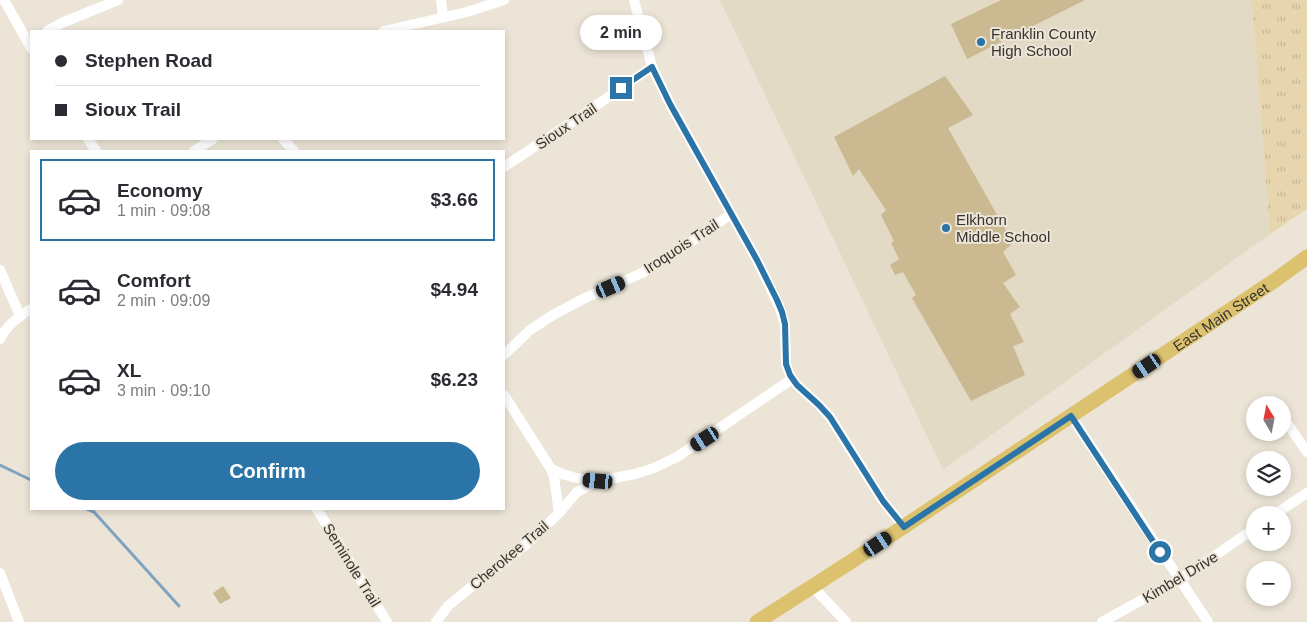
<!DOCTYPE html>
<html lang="en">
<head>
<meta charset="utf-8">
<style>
	:root { --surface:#fff; --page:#f2f2f3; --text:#2b2b33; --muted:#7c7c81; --line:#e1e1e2; --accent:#2a74a8 }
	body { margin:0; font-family:Helvetica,sans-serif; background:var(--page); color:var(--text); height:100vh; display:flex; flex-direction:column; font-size:19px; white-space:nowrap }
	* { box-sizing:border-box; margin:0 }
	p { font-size:16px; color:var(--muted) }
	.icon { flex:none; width:28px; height:28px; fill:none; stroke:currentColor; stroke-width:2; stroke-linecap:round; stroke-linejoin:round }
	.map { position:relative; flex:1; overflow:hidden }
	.sheet { position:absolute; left:30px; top:150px; width:475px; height:360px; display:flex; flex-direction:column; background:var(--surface); border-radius:0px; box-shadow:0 2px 8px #0003 }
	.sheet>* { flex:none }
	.guide { position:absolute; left:30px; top:30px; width:475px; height:110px; border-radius:0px; box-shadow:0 2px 8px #0003; display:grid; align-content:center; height:110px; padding:0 25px; background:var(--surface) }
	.needle { width:32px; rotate:350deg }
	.fabs { position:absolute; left:1246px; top:396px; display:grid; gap:10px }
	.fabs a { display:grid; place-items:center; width:45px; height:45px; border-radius:50%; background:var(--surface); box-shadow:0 2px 8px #0003; font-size:25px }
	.end { position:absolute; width:22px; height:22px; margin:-11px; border:6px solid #2a74a8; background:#fff; box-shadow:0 0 0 2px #fff }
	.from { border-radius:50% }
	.bubble { position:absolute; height:35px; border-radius:18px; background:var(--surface); box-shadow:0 2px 8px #0003; font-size:16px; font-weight:700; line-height:35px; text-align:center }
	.car { position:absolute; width:15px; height:30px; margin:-15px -8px; border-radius:6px; box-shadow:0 0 4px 1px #0007; background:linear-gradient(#222 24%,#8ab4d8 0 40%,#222 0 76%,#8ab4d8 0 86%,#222 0) }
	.guide b { display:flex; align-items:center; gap:18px; height:48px; font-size:19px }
	.guide b+b { border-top:1px solid var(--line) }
	.guide i { width:12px; height:12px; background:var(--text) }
	ul { padding:9px 0 0; list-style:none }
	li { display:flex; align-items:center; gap:15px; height:82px; margin:0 10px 8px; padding:0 15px; border:2px solid transparent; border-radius:0px }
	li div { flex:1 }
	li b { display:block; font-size:19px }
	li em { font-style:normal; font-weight:700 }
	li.active { border-color:var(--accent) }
	li>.icon { width:45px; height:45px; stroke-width:1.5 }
	.primary-button { display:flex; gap:10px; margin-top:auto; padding:10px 25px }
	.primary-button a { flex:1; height:58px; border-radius:30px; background:var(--accent); color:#fff; font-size:20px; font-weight:700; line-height:58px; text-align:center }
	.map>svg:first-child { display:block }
</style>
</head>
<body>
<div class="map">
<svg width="1307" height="622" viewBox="0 0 1307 622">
	<defs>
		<pattern id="grass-tufts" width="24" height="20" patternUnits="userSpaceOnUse" patternTransform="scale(1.25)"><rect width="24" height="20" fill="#e6d5ad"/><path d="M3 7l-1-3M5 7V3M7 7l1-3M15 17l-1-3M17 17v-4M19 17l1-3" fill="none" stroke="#c6b795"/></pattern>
	</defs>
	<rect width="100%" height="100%" fill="#ece5d7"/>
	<!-- built -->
	<polygon fill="#e3dac5" points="720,0 1252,0 1270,234 943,470"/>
	<!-- grass -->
	<polygon fill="url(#grass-tufts)" points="1252,0 1307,0 1307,209 1270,234"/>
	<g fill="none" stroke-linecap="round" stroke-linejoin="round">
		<!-- stream -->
		<g stroke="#80a3c0" stroke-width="3">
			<polyline points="0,465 31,480"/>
			<polyline points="87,509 94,512 179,606"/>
		</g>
	</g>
	<!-- building -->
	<g fill="#cbb991">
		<polygon points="1001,0 1085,0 967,59 951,24"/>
		<polygon points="945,76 973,115 948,128 1013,243 1003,252 1016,275 1003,283 1020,307 1010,314 1024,342 1013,346 1025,375 971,401 912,298 916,295 903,272 895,275 890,265 899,259 891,243 894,241 881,215 886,210 859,169 853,176 834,137"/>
		<polygon points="223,586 231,598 220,604 213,593"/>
	</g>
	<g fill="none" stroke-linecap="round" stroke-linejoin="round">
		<!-- minor -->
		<g stroke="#fff" stroke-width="10">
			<polyline points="4,0 31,48"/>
			<polyline points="441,0 443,17"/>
			<polyline points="634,0 652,67 670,104 757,260 779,306 785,324 786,364 790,375 797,385 819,405 830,417 883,501 904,527"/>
			<polyline points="47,31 64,22 118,0"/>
			<polyline points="384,31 467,12 504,0"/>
			<polyline points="88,139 96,151"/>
			<polyline points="283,139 294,151"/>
			<polyline points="194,151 213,139"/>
			<polyline points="504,167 575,120 652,67"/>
			<polyline points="0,270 20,316"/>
			<path d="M 0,339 C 7,325 18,317 31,309"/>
			<polyline points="504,355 530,330 553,315 585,298 642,273 691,242 731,214"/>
			<path d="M 504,395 L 551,469 C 566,477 580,479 597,481"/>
			<polyline points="1071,416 1208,622"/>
			<polyline points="1282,416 1307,452"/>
			<polyline points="551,469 554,477 559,513"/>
			<polyline points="317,509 387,622"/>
			<polyline points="1274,515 1307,493"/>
			<polyline points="0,573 19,622"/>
			<polyline points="813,587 846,622"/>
			<polyline points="436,622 448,606 471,587 503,563 528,543 559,513 577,492 598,481 635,474 654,468 677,457 792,379"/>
			<polyline points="1102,622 1187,575 1255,528"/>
		</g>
		<!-- primary -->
		<path stroke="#dcc16f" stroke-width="15" id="s1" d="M 757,622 L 852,561 L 1274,281 L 1307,257"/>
	</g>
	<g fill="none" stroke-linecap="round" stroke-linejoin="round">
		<!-- route -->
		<polyline stroke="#2a74a8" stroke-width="6" points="621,88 652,67 670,104 757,260 777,300 782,312 785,324 786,364 790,375 797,385 819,405 830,417 883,501 904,527 1071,416 1160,552"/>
	</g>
	<!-- markers -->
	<g fill="#2a74a8" stroke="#ece5d7" stroke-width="2">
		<circle cx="981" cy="42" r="5"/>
		<circle cx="946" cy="228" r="5"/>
	</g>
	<g text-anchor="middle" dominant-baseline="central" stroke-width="4" stroke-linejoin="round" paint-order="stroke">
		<!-- poi labels -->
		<g font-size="15" fill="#36342e" stroke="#ece5d7" text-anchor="start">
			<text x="991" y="33">Franklin County<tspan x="991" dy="17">High School</tspan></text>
			<text x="956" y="219">Elkhorn<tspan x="956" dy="17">Middle School</tspan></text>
		</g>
		<!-- street labels -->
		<g font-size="15" fill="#36342e" stroke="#ece5d7">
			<text transform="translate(566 126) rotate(-34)">Sioux Trail</text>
			<text transform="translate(681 246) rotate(-33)">Iroquois Trail</text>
			<text stroke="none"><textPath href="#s1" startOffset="555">East Main Street</textPath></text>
			<text transform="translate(509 555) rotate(-40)">Cherokee Trail</text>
			<text transform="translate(352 565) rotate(58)">Seminole Trail</text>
			<text transform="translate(1180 577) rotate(-31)">Kimbel Drive</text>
		</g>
	</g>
</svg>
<div class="fabs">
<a><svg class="needle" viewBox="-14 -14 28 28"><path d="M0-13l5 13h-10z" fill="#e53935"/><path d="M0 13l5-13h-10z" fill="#7c7c81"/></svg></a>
<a><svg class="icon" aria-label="layers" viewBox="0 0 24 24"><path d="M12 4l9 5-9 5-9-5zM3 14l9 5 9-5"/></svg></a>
<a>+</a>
<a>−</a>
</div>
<i class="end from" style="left:1160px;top:552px"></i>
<i class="end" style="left:621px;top:88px"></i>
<div class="bubble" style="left:580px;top:15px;width:82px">2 min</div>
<i class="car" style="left:611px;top:287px;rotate:67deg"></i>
<i class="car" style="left:1147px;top:366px;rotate:236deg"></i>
<i class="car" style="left:705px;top:439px;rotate:237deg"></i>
<i class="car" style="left:598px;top:481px;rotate:275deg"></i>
<i class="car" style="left:878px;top:544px;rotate:56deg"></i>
<div class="guide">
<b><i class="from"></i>Stephen Road</b>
<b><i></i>Sioux Trail</b>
</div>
<section class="sheet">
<ul>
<li class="active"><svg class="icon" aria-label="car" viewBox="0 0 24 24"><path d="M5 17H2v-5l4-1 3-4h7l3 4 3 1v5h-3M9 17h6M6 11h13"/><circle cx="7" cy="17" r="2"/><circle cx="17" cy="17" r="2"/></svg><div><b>Economy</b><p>1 min · 09:08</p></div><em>$3.66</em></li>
<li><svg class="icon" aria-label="car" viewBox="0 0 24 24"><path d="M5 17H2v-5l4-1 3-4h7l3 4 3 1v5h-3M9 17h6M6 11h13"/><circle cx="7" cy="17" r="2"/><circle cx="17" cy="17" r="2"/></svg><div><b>Comfort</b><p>2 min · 09:09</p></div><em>$4.94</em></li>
<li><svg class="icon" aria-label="car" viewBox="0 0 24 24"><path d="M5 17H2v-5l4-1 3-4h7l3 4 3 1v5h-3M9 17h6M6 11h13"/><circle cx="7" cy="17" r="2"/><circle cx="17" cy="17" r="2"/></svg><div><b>XL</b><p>3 min · 09:10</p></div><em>$6.23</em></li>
</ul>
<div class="primary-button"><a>Confirm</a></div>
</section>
</div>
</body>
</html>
